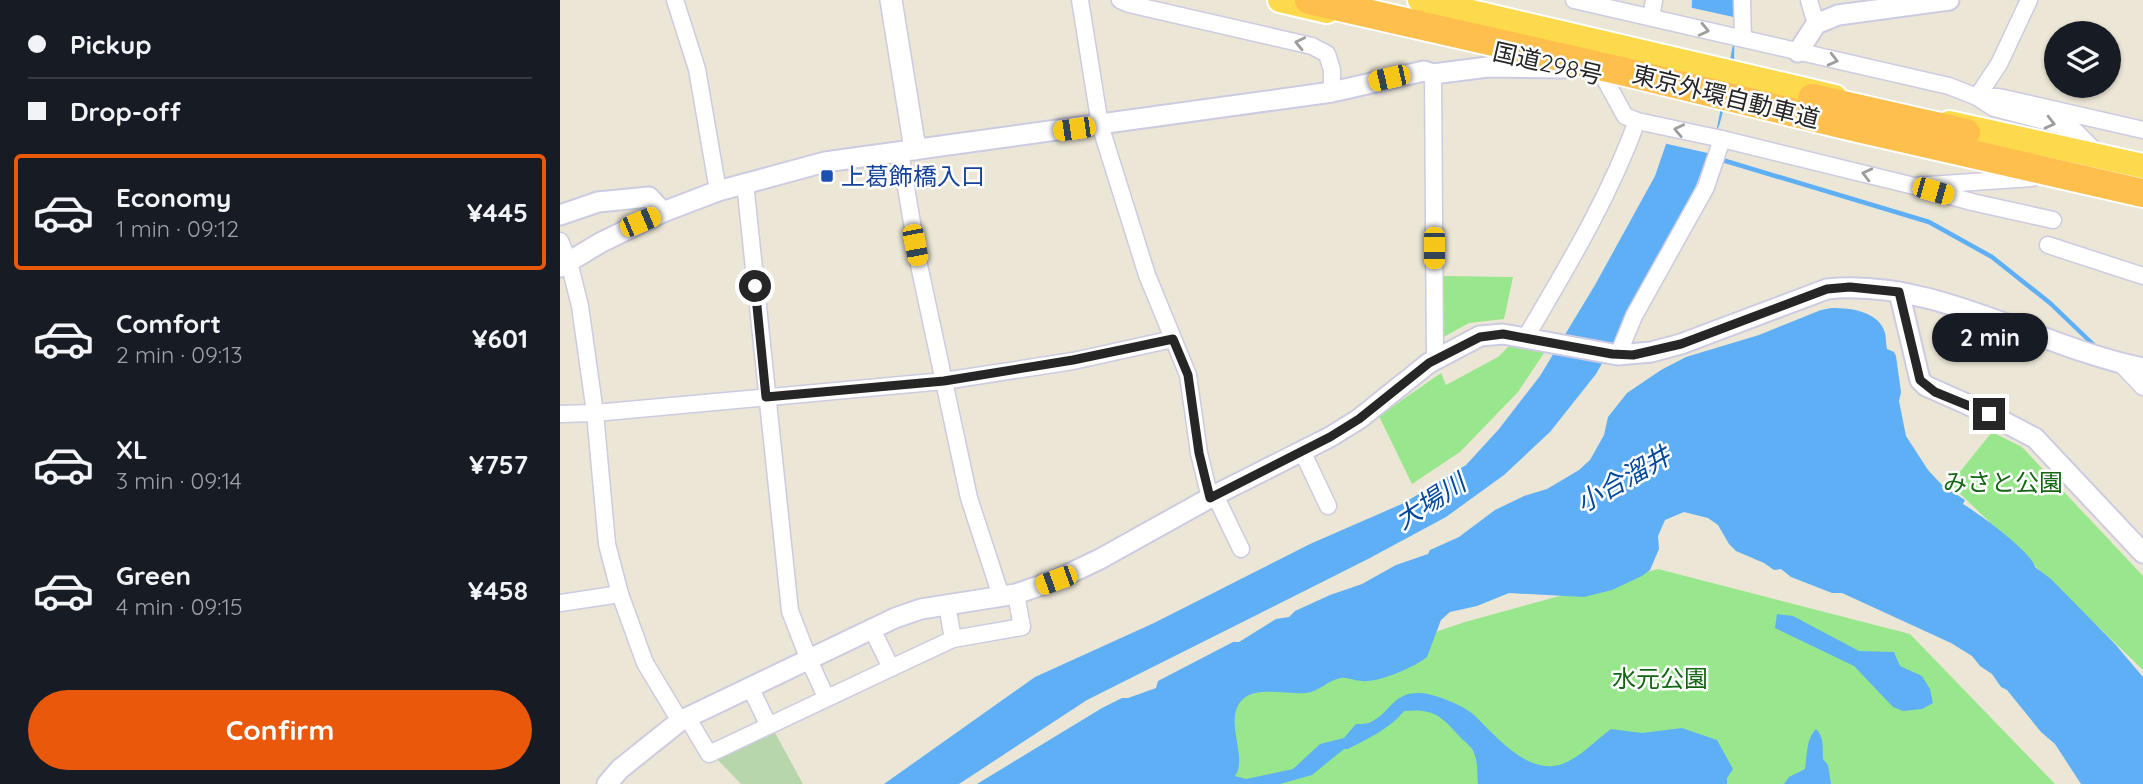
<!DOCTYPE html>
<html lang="en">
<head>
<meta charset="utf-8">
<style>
	:root { --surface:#171b24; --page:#20242c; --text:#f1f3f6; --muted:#9ea1a6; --line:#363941; --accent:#ea580c }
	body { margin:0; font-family:Quicksand,"Noto Sans JP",sans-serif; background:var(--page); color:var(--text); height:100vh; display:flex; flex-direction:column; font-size:26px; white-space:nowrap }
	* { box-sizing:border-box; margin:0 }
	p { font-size:23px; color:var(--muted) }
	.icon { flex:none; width:38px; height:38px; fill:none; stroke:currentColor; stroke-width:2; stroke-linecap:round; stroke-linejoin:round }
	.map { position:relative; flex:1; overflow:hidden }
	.sheet { display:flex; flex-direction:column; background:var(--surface); width:560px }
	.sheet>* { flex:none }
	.banner { display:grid; align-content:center; height:154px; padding:0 28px; background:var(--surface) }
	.fabs { position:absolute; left:1484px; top:21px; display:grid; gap:14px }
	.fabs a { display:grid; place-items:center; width:77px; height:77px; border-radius:50%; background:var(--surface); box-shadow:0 2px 5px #0004; font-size:35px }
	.end { position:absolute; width:32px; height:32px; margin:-16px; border:9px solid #262626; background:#fff; box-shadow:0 0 0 4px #fff }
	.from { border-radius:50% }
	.bubble { position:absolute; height:49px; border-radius:24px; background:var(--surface); box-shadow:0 2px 5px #0004; font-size:23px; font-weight:700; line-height:49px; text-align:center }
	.car { position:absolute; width:21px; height:42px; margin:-21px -10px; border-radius:9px; box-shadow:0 0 5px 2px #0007; background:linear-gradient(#f5c518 24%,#345 0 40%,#f5c518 0 76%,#345 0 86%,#f5c518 0) }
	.banner b { display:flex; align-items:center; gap:24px; height:66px; font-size:26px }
	.banner b+b { border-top:2px solid var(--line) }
	.banner i { width:18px; height:18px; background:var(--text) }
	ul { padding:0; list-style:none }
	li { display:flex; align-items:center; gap:21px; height:116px; margin:0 14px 10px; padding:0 14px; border:4px solid transparent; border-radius:7px }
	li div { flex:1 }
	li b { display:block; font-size:26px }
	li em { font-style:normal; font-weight:700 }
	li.selected { border-color:var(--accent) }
	li>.icon { width:63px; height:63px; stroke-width:1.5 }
	.button { display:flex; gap:14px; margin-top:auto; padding:14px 28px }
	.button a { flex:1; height:80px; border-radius:42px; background:var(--accent); color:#fff; font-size:28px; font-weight:700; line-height:80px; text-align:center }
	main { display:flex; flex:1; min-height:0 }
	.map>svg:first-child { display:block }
</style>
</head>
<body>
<main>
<section class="sheet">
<div class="banner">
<b><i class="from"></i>Pickup</b>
<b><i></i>Drop-off</b>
</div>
<ul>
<li class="selected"><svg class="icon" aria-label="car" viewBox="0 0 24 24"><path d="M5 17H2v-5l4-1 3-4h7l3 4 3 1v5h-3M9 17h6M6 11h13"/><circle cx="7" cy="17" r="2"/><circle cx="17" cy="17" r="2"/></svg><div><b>Economy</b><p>1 min · 09:12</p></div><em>¥445</em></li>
<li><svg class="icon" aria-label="car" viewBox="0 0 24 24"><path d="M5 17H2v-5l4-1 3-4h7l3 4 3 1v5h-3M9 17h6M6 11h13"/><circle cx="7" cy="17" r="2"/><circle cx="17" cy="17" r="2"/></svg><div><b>Comfort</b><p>2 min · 09:13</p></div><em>¥601</em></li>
<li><svg class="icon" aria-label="car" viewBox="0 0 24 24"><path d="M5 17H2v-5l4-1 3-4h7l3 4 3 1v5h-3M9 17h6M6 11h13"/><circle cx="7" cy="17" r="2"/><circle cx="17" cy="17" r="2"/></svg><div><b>XL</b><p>3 min · 09:14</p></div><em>¥757</em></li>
<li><svg class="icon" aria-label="car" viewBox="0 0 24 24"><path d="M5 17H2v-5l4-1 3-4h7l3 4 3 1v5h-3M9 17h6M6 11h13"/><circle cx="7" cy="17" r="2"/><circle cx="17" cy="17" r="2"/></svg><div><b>Green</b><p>4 min · 09:15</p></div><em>¥458</em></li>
</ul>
<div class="button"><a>Confirm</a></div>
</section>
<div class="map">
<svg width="1583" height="784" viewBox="0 0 1583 784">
	<rect width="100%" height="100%" fill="#ebe6d6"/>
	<!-- green -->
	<g fill="#99e78d">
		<polygon points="883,276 953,277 944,319 909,323 880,339"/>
		<polygon points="952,343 986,350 958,392 900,452 852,484 819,416 881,373 886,385 938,357"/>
		<polygon points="1432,432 1462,447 1583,576 1583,670 1390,484"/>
		<polygon points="1098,569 1350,634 1495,784 571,784 672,701 905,622"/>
	</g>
	<!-- cemetery -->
	<polygon fill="#b8d6ac" points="214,731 243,784 181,784 154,756"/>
	<!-- water -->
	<g fill="#5faff7">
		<polygon points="1132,0 1175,0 1174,67 1160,123 1135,188 1088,282 1036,374 990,432 944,475 886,517 808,559 527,700 399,784 324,784 475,677 594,623 750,544 844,503 906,465 939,429 980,376 1035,285 1095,176 1116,115 1130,59"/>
		<path d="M 1272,308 C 1290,308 1319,311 1325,333 C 1326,337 1326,344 1327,349 L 1334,352 L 1336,356 L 1341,392 L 1339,401 L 1346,436 L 1368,470 L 1382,485 L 1405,500 L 1403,504 C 1418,513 1472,552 1475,567 L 1491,579 L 1555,644 L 1583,677 L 1583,784 L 1521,784 L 1495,744 L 1481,732 L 1447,690 L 1441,687 L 1432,674 L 1420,666 L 1412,656 L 1391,643 L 1282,593 L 1272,593 L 1231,577 L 1221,569 L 1214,570 L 1204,563 L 1176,551 L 1169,544 L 1158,525 L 1148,518 L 1124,512 L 1105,520 L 1098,536 L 1099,549 L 1090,570 L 1082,576 L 1052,590 L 1024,597 L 949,593 L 917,606 L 890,612 L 881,620 L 867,657 C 855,667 818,683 802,681 C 795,681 787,677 781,678 C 768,680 759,692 746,693 C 730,695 697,686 683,699 C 662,719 689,757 675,776 L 686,779 L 733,769 L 760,744 L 784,738 L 796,724 C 800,724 807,724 811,722 C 831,712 833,692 860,693 C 873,693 905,706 914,715 C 934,734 962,769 993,766 C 1015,764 1034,741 1051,729 L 1082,733 L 1122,728 L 1157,740 L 1173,769 L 1167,778 L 1167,784 L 918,784 C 917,775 918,764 915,756 C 914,748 906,743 901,738 C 882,717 875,708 844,711 C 831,728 807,739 788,749 L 784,749 L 752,775 L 720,784 L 417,784 L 542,708 L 562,698 L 568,698 L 596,688 L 598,681 L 673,642 L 679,642 L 716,619 L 729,617 L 735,611 L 770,595 L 802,584 L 836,565 L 868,554 L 870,550 L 899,537 L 935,510 L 964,496 L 987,489 L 1019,470 L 1030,460 L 1044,435 L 1048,417 L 1067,393 L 1101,370 L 1126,357 L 1199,335 L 1261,310 Z"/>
		<polygon points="1217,614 1233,616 1299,651 1334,652 1340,666 1362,676 1370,689 1373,703 1362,709 1343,711 1333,707 1294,666 1215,628"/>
		<path d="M 1256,729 C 1265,738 1262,748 1263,759 L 1268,765 L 1271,784 L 1224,784 L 1229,777 L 1245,769 C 1247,756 1246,739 1256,729 Z"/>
	</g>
	<!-- pier -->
	<polygon fill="#ebe6d6" points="1128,7 1178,18 1152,154 1103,143 1126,59"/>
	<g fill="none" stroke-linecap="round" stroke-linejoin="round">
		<!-- stream -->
		<polyline stroke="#5faff7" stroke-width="4.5" points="1159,159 1369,222 1432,257 1490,303 1538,349"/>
		<defs>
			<g id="minor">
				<polyline points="115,0 137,69 158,191"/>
				<polyline points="520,0 540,125 587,275 628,375 639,453 650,498"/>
				<polyline points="560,0 569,4 752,46 767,54 772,70 772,92"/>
				<polyline points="1014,0 1389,86 1417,97 1434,108 1512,128 1539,155"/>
				<polyline points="1182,0 1183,38"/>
				<polyline points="1249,0 1256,24"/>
				<polyline points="1091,17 1094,0"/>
				<polyline points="873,74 875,359"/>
				<polyline points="1042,74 1065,116 1077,121 1162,139 1354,186 1472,178"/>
				<polyline points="1417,97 1439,97 1583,130"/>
				<polyline points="1417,97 1439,64 1469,0"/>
				<polyline points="340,151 359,265 409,498 441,596"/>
				<polyline points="185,183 230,611 249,660 266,697"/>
				<polyline points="1369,190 1412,202 1493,220"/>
				<polyline points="0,241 9,262 20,306 35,413 47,544 60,594 85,663 120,721"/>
				<polyline points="1488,245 1583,276"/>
				<path d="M 966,337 C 1007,267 1049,198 1077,121"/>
				<polyline points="1058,355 1074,316 1146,187 1162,139"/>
				<polyline points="1559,362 1583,387"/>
				<polyline points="0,414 35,413 384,381 513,361 613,339"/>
				<polyline points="742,451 768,506"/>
				<polyline points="655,495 681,549"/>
				<polyline points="0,603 60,594"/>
				<polyline points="387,605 393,639"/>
				<polyline points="331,668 393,639 462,627 456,594"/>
				<polyline points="190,687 208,724"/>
				<polyline points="127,717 149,754 331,668 312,629"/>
			</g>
			<g id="tertiary">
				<polyline points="1238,52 1256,24 1278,15 1389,0"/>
				<polyline points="0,215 38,202 89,197 103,212"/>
				<polyline points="0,267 40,243 103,212 158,191 265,162 772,92 864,71 873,74 928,67 1004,68"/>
				<polyline points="1339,292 1360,380 1366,386 1429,414 1475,438 1583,553"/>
				<path d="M 47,784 L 60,769 L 120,721 L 335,618 L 361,609 L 456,594 L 496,580 L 540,559 L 655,495 L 770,437 L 799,419 L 869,363 L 920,336 L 943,334 L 1058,355 L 1091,352 L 1121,344 L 1267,289 C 1376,278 1478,347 1583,368"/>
			</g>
			<polyline id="secondary" points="331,0 355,149"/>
			<g id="trunk">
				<polyline points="720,0 767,11"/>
				<polyline points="860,0 1275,97"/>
				<polyline points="1389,123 1583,166"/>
			</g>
			<g id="motorway">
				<polyline points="749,0 1070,73 1293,127 1583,193"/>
				<polyline points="1252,98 1406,133"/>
			</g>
		</defs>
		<!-- minor casing -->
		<use href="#minor" stroke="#cccbe1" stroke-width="19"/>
		<!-- tertiary casing -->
		<use href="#tertiary" stroke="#cccbe1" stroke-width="23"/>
		<!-- secondary casing -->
		<use href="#secondary" stroke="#cccbe1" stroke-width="24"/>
		<!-- trunk casing -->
		<use href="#trunk" stroke="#fff" stroke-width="28"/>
		<!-- motorway casing -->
		<use href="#motorway" stroke="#fff" stroke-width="32"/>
		<!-- minor -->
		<use href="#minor" stroke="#fff" stroke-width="16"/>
		<!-- tertiary -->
		<use href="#tertiary" stroke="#fff" stroke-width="19"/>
		<!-- secondary -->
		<use href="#secondary" stroke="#fff" stroke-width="21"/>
		<!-- trunk -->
		<use href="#trunk" stroke="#fcda4c" stroke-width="24"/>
		<!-- motorway -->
		<use href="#motorway" stroke="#ffbf4d" stroke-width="28"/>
	</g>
	<!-- one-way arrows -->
	<defs><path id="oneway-chevron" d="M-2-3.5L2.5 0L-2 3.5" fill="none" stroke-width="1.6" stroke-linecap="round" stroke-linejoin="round" transform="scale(1.75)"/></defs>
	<g stroke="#9d9d9d">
		<use href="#oneway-chevron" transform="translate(1144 30) rotate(13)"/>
		<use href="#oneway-chevron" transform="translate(740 43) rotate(-167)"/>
		<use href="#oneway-chevron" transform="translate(1273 60) rotate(14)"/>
		<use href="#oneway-chevron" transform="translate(1490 123) rotate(14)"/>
		<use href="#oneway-chevron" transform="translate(1119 130) rotate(-168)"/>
		<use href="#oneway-chevron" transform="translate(1307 174) rotate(-166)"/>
	</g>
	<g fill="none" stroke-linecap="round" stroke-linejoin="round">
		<!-- route -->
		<polyline stroke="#262626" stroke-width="9" points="195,286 206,397 384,381 513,360 613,339 628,375 639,453 650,498 770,437 799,419 869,363 920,337 943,334 1052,354 1073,355 1121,344 1267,289 1290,287 1339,292 1360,380 1375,392 1429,414"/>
	</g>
	<!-- markers -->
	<rect fill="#1a4fb4" stroke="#fff" stroke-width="2.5" x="260" y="169" width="14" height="14" rx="3.5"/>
	<g text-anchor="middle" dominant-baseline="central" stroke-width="5" stroke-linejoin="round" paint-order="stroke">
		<!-- street labels -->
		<g font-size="24" fill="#262626" stroke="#fff">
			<text transform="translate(988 63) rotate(13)">国道298号</text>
			<text transform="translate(1166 96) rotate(14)">東京外環自動車道</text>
		</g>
		<!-- transit labels -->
		<g font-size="24" fill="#164399" stroke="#fff" text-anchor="start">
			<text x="281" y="176">上葛飾橋入口</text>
		</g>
		<!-- park labels -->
		<g font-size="24" fill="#146614" stroke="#fff">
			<text x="1443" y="482">みさと公園</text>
			<text x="1100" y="678">水元公園</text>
		</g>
		<!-- water labels -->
		<g font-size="26" font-style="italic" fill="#04489d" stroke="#fff">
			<text transform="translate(1063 479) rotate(-30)">小合溜井</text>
			<text transform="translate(870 501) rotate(-33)">大場川</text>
		</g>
	</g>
</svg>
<div class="fabs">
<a><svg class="icon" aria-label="layers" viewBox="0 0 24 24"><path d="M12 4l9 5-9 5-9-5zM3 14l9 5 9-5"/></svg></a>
</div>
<i class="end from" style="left:195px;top:286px"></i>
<i class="end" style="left:1429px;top:414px"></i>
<div class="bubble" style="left:1372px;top:313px;width:116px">2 min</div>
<i class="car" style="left:829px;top:78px;rotate:257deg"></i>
<i class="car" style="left:514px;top:129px;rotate:262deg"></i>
<i class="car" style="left:1373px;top:191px;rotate:106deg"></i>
<i class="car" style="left:80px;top:222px;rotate:67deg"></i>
<i class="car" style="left:355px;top:245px;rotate:169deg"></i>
<i class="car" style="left:874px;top:248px;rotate:180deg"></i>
<i class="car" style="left:496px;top:580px;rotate:250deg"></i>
</div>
</main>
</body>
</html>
